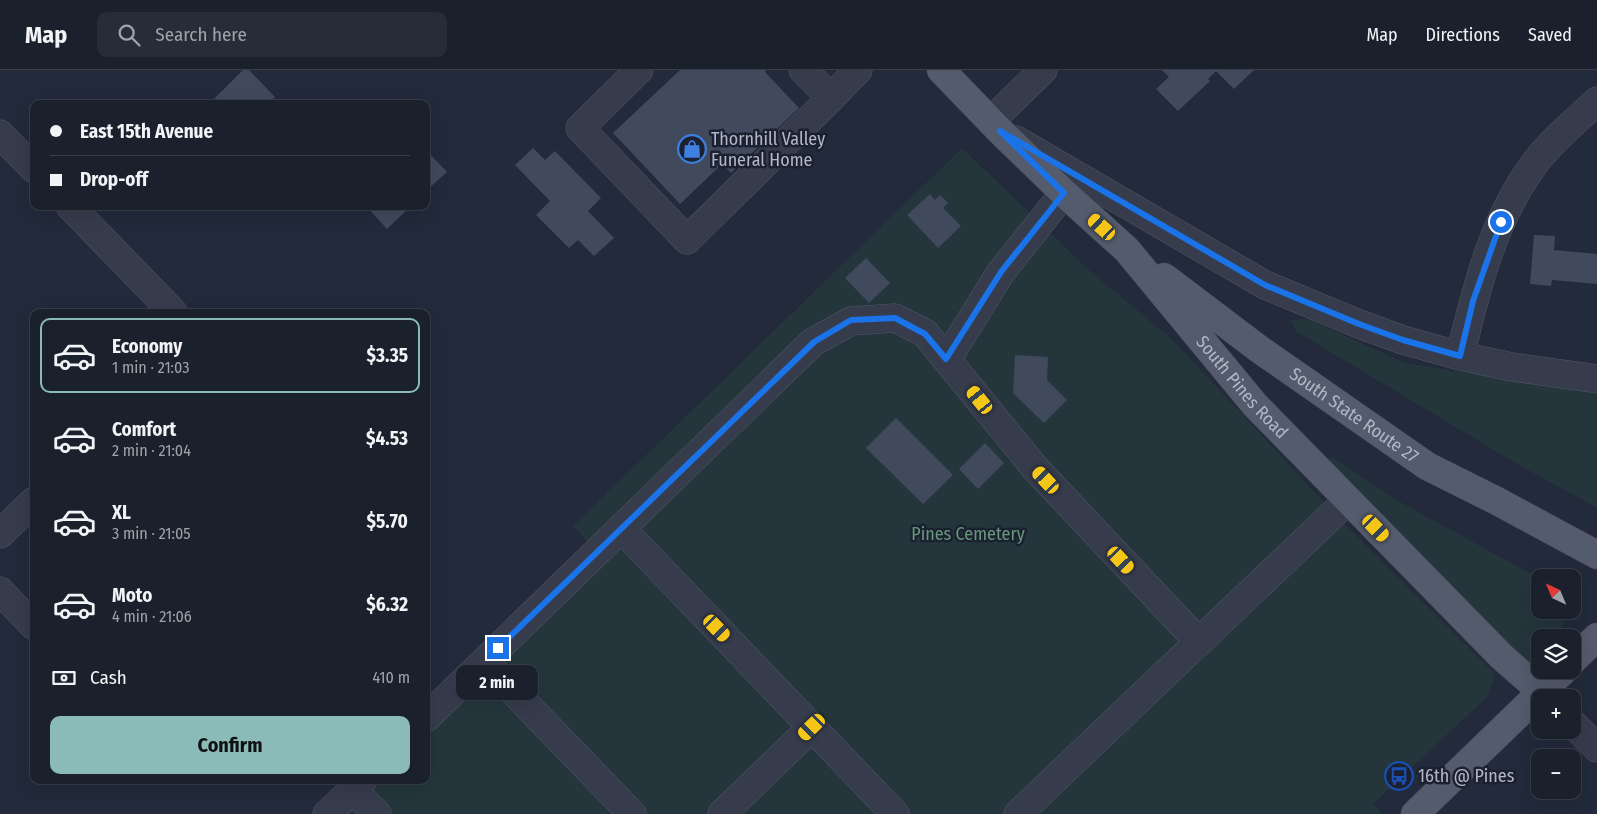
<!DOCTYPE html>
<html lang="en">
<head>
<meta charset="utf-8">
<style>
	:root { --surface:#1a202c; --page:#272d38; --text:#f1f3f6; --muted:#9fa3a9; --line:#383e48; --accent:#8bbbb9 }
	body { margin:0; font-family:"Fira Sans Condensed",sans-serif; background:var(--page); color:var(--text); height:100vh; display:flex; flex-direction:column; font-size:19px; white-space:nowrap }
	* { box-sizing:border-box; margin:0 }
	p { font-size:16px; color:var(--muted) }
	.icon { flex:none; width:28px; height:28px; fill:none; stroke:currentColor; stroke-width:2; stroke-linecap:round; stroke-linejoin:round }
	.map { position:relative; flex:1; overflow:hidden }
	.panel { position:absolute; left:30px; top:239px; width:400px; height:475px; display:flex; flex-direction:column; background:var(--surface); border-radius:10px; box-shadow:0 5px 20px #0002,0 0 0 1px var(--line) }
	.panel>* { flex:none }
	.guide { position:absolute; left:30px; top:30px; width:400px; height:110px; border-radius:10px; box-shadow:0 5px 20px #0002,0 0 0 1px var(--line); display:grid; align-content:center; height:110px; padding:0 20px; background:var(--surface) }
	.needle { width:32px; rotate:316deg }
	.fabs { position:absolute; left:1531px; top:499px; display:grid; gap:10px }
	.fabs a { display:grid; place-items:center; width:50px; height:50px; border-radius:10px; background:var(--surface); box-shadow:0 5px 20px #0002,0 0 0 1px var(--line); font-size:25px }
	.end { position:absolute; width:22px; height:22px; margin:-11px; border:6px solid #1a73e8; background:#fff; box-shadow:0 0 0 2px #fff }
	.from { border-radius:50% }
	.bubble { position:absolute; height:35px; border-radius:10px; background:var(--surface); box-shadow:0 5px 20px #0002,0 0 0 1px var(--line); font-size:16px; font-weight:700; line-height:35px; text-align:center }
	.car { position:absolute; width:15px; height:30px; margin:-15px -8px; border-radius:6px; box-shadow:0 0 4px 1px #0007; background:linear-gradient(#f5c518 24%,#345 0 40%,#f5c518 0 76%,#345 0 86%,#f5c518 0) }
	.guide b { display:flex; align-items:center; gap:18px; height:48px; font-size:19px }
	.guide b+b { border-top:1px solid var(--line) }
	.guide i { width:12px; height:12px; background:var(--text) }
	ul { padding:9px 0 0; list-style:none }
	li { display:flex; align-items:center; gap:15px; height:75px; margin:0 10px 8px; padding:0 10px; border:2px solid transparent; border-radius:10px }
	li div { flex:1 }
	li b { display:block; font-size:19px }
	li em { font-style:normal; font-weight:700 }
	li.current { border-color:var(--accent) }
	li>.icon { width:45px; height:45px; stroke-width:1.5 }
	.pay { display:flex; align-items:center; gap:12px; height:55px; padding:0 20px; font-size:19px }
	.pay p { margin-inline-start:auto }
	.primary-button { display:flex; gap:10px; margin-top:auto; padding:10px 20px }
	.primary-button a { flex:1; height:58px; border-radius:10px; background:var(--accent); color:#111; font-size:20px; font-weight:700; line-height:58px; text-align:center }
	header { display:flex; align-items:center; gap:30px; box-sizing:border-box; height:70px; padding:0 25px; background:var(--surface); border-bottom:1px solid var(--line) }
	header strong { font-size:24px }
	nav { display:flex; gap:28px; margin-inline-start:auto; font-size:18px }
	.search { width:350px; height:45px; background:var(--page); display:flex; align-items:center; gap:12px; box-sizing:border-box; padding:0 18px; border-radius:10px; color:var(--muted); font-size:19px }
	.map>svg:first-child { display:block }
</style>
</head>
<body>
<header>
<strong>Map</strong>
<div class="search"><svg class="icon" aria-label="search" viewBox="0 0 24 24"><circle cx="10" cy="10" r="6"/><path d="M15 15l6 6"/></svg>Search here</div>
<nav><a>Map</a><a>Directions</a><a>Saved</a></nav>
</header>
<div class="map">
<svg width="1597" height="744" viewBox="0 0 1597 744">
	<rect width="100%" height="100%" fill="#222a3b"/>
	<!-- green -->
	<g fill="#24363c">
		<polygon points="962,78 1089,200 1173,270 1335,444 1495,604 1488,626 1373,734 1383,744 310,744 345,710 426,710 426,632 589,473 573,456"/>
		<polygon points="1308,249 1405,293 1597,323 1597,438 1512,391 1297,262 1291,250"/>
		<path d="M 1332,387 L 1395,429 L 1540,509 L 1540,540 L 1565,540 C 1565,550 1562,561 1555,567 L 1540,568 L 1540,581 L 1524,596 L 1327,394 L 1327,389 Z"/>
	</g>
	<!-- building -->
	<g fill="#41495d">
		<polygon points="243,0 249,0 275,27 269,34 217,34 213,30"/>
		<polygon points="680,0 766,0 765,2 799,38 731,103 722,94 680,134 613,63"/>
		<polygon points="1162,0 1254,0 1234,19 1216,1 1208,9 1210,11 1178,41 1156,19 1169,7"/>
		<polygon points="533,78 545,90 555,81 601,128 588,141 614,168 594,186 578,170 569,178 536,145 550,131 515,95"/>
		<polygon points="426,80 447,102 426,121"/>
		<polygon points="930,124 935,130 940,125 948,133 943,138 961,156 938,178 907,145"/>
		<polygon points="366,136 411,136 387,159"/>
		<polygon points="1534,165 1555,166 1554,180 1597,184 1597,214 1552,210 1551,216 1530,214"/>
		<polygon points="866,188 890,213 869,233 845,208"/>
		<polygon points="1015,285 1048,287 1047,310 1067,330 1044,353 1013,323"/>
		<polygon points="896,348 953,405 923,434 866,378"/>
		<polygon points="985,373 1004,393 978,419 959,399"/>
	</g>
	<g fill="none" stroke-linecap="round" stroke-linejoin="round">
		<defs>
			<g id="minor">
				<polyline points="639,0 580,58 687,170 831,28"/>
				<polyline points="803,0 831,28 858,0"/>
				<polyline points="991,51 1043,0"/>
				<polyline points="0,64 34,99"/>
				<polyline points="1016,70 1265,215 1359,254 1403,270 1460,286 1512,297 1597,309"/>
				<polyline points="70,136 173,242"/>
				<path d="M 1460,286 C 1476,219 1493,149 1535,93 C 1552,70 1576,51 1597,31"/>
				<polyline points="947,289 1001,202 1064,123"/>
				<polyline points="621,458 895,744"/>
				<polyline points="0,464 34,431"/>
				<polyline points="0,521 34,556"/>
				<polyline points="485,592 632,744"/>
				<polyline points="426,648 813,272 851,251 895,248 925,263 1035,398 1198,571"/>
				<polyline points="1572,653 1597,678"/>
				<polyline points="353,720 377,744"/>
				<polyline points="327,744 363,710"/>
				<polyline points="722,744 812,657"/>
				<polyline points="1018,744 1348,430"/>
			</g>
			<g id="major">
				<path id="s1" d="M 941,0 L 1000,61 L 1064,123 L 1127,180 L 1255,335 L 1502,587 L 1542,622"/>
				<path id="s2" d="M 1164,207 L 1259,279 L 1427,396 L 1497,431 L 1597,485"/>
				<polyline points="1572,591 1597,567"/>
				<polyline points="1415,744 1564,600"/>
			</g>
		</defs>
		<!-- minor casing -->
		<use href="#minor" stroke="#515766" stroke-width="29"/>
		<!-- major casing -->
		<use href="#major" stroke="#3f4554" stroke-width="29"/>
		<!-- minor -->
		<use href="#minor" stroke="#363c4c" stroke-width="28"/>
		<!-- major -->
		<use href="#major" stroke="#545b6c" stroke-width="28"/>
	</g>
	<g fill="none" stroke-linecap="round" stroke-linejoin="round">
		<!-- route -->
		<polyline stroke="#1a73e8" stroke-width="6" points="498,578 814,272 851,250 895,248 925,264 946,289 1001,202 1064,123 1000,61 1265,215 1359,254 1403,270 1460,286 1473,231 1501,152"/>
	</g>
	<!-- icons -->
	<defs>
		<symbol id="shop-ring" viewBox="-11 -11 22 22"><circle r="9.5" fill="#1b2130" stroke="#3f7fe0" stroke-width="1.5"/><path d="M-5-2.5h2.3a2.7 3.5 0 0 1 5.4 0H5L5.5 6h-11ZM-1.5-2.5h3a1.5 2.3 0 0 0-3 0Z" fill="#3f7fe0"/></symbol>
		<symbol id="bus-ring" viewBox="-11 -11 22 22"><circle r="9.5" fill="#1b2130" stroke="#1a4fb4" stroke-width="1.5"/><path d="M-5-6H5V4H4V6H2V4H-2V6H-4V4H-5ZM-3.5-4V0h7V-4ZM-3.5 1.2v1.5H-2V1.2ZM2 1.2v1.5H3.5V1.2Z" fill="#1a4fb4"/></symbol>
	</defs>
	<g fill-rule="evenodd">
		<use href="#shop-ring" x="676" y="63" width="32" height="32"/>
		<use href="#bus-ring" x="1383" y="690" width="32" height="32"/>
	</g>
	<g text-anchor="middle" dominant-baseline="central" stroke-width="5" stroke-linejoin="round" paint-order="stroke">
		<!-- poi labels -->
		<g font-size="18" fill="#b2b7c7" stroke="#1b2130" text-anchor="start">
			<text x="711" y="69">Thornhill Valley<tspan x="711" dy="21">Funeral Home</tspan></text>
			<text x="1418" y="706">16th @ Pines</text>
		</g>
		<!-- street labels -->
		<g font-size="18" fill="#b2b7c7" stroke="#1b2130">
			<text stroke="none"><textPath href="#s1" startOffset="438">South Pines Road</textPath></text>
			<text stroke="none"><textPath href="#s2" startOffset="235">South State Route 27</textPath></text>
		</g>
		<!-- park labels -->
		<g font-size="18" fill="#68987a" stroke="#1b2130">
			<text x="968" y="464">Pines Cemetery</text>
		</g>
	</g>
</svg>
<div class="fabs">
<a><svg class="needle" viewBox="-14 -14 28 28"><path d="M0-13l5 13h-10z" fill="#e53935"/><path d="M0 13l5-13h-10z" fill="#9fa3a9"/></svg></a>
<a><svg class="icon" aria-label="layers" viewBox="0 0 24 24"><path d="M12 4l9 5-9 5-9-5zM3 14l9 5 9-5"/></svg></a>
<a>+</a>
<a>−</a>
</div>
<i class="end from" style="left:1501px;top:152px"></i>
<i class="end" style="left:498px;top:578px"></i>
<div class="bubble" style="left:456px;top:595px;width:82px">2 min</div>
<i class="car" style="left:1102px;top:157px;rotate:312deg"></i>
<i class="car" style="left:980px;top:330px;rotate:321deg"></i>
<i class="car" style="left:1046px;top:410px;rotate:317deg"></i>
<i class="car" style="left:1376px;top:458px;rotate:136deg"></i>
<i class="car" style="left:1121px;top:490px;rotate:137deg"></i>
<i class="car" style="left:717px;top:558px;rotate:136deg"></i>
<i class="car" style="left:812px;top:657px;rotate:226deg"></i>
<div class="guide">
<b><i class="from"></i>East 15th Avenue</b>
<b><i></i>Drop-off</b>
</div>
<section class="panel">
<ul>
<li class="current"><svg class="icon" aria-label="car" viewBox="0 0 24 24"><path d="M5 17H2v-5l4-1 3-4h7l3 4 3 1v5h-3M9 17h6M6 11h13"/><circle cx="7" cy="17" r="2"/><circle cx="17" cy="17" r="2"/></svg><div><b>Economy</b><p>1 min · 21:03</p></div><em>$3.35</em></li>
<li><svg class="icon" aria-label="car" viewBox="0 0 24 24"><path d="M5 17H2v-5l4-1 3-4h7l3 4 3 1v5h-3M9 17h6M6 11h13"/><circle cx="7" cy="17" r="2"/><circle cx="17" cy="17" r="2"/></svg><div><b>Comfort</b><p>2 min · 21:04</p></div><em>$4.53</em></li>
<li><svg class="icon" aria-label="car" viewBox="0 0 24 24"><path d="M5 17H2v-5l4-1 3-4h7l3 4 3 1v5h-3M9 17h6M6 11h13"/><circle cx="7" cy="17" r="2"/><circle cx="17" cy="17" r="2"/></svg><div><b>XL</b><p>3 min · 21:05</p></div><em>$5.70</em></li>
<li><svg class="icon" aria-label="car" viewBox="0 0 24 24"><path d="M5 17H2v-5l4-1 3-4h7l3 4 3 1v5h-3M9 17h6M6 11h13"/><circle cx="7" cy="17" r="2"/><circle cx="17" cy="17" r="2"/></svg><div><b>Moto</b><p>4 min · 21:06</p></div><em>$6.32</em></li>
</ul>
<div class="pay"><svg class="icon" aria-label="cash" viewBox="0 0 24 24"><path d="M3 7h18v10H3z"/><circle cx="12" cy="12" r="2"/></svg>Cash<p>410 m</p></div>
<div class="primary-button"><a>Confirm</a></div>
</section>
</div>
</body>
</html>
